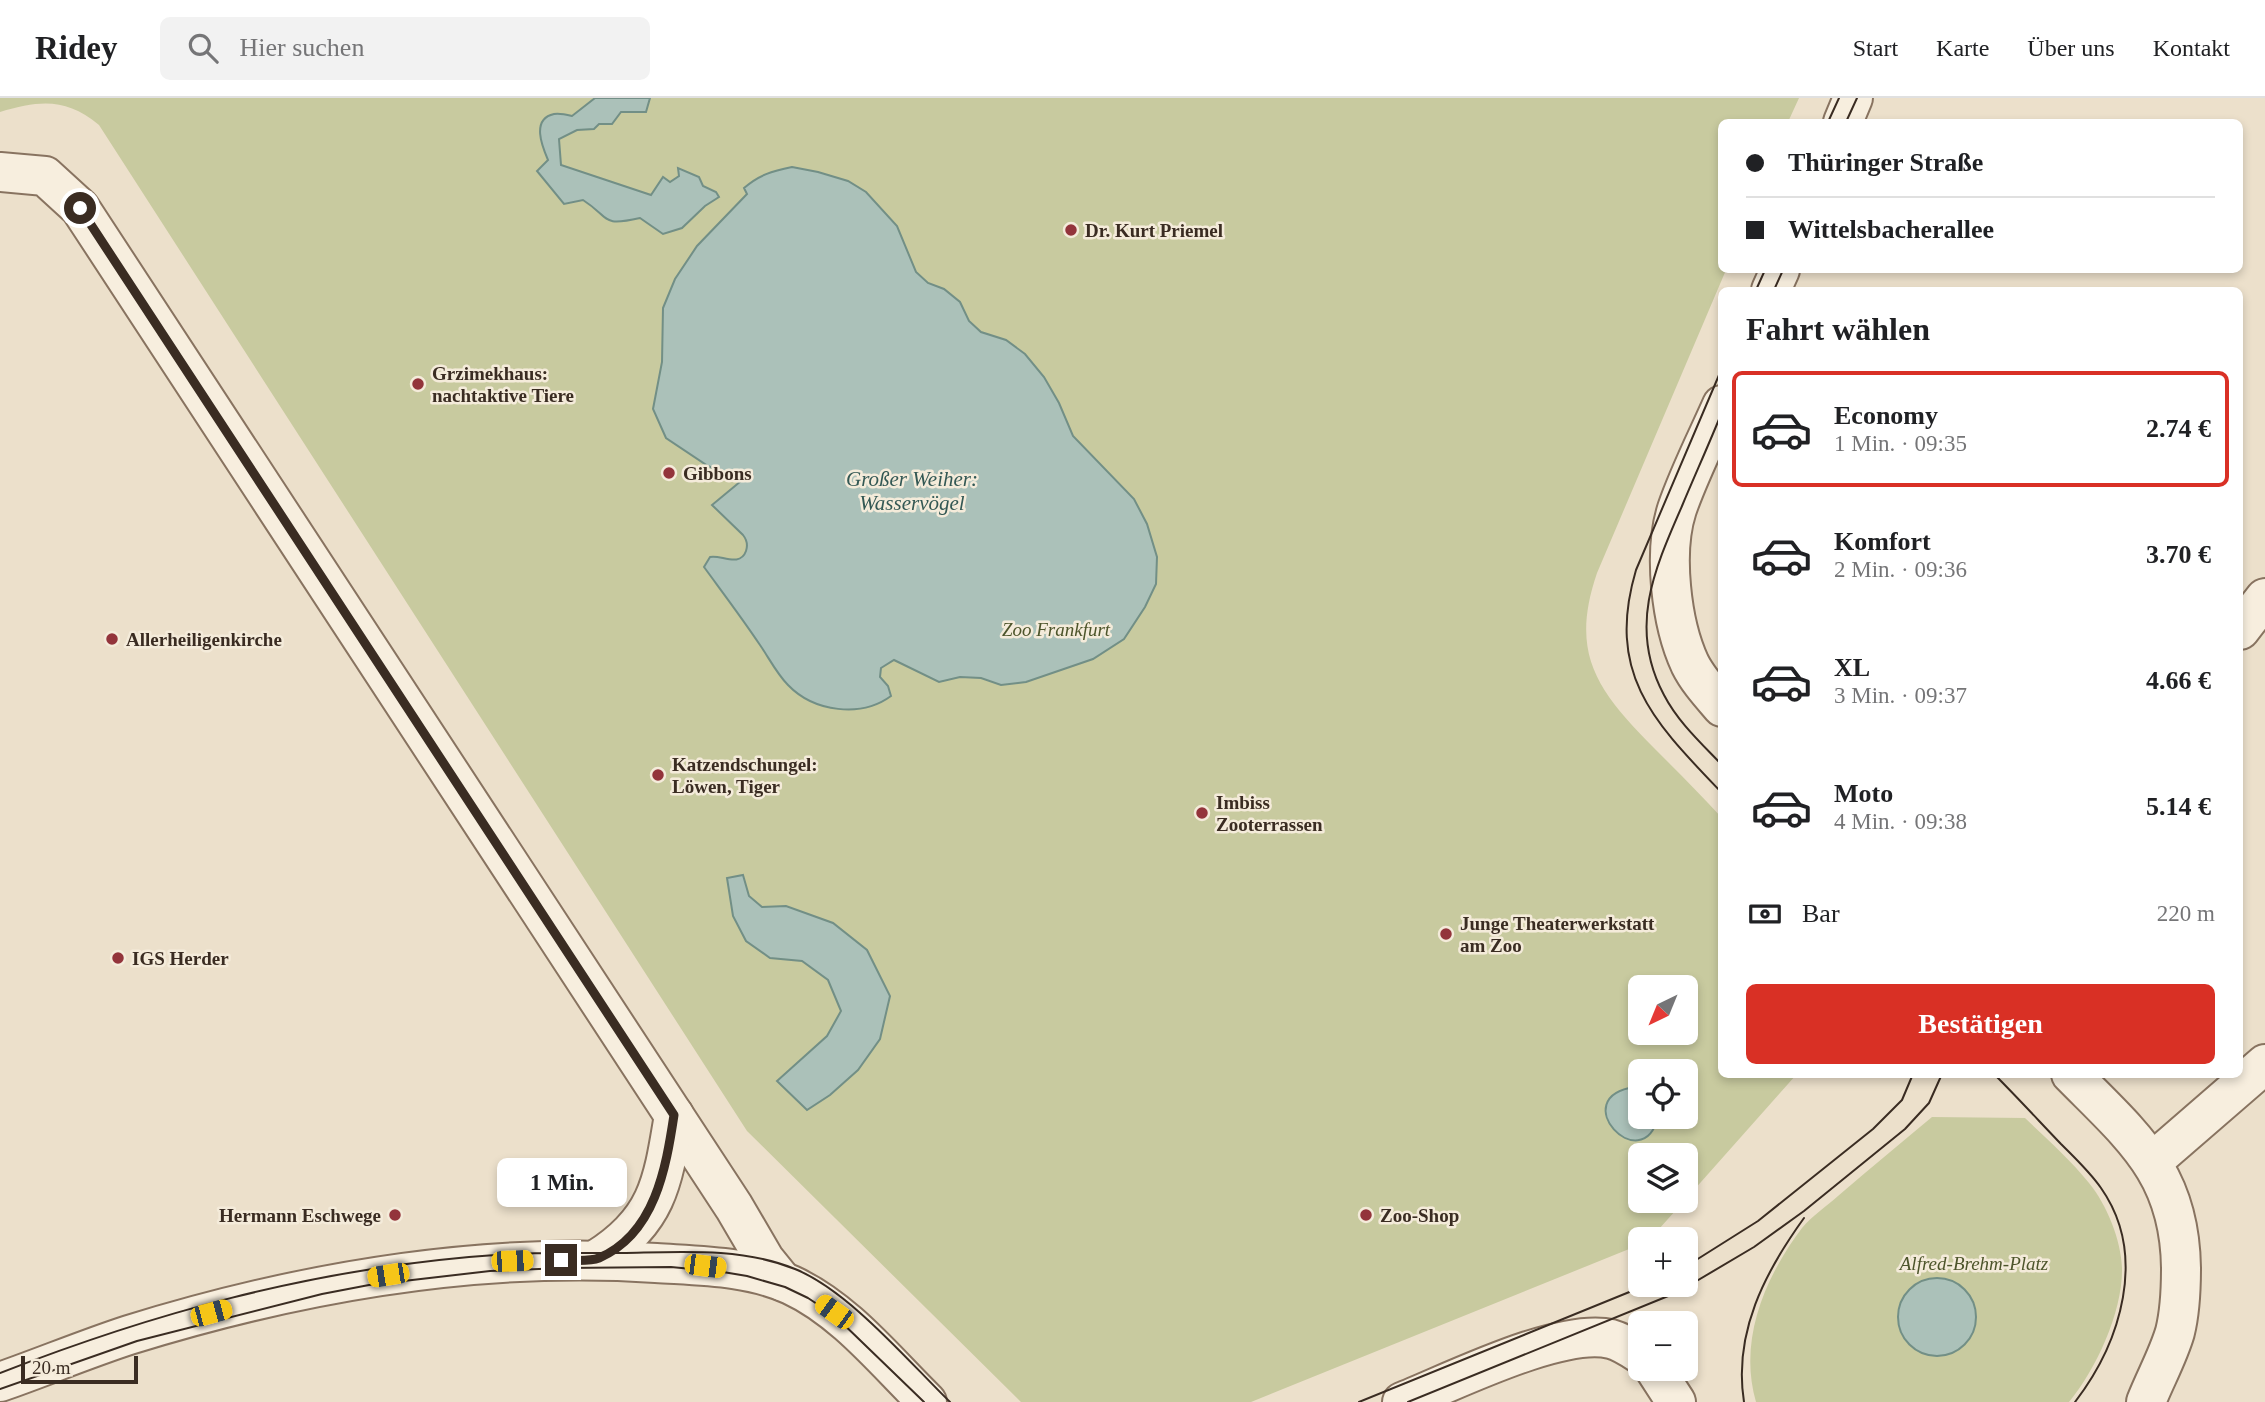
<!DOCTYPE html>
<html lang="de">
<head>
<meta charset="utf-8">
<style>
	:root { --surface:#fff; --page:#f2f2f2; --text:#202124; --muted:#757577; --line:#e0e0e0; --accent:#d93025 }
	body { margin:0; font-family:"Times New Roman",serif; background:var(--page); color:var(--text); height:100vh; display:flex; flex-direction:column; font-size:26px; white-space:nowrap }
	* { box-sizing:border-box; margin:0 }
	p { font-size:23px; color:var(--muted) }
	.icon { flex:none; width:38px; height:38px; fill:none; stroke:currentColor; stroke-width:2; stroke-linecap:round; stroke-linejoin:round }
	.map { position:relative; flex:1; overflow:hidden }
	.side { position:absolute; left:1718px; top:189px; width:525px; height:791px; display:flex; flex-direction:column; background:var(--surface); border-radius:10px; box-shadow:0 4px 10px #0003 }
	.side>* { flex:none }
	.hud { position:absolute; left:1718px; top:21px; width:525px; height:154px; border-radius:10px; box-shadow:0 4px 10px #0003; display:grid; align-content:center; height:154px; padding:0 28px; background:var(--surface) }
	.needle { width:46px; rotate:223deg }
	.controls { position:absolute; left:1628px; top:877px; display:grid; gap:14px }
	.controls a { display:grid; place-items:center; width:70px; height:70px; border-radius:10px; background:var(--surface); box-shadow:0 4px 10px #0003; font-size:35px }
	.scale { position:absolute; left:21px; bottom:18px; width:117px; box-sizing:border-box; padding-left:7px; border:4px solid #3a2c22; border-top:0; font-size:19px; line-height:24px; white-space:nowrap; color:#3a2c22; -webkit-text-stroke:5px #f4ebda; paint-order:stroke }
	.end { position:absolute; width:32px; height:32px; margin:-16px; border:9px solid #3a2c22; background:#fff; box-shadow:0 0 0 4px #fff }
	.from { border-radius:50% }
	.bubble { position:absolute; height:49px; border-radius:10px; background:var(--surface); box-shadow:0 4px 10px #0003; font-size:23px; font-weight:600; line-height:49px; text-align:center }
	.car { position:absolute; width:21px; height:42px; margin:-21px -10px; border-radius:9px; box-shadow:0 0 5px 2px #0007; background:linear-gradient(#f5c518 24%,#345 0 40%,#f5c518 0 76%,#345 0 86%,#f5c518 0) }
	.hud b { display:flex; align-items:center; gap:24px; height:66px; font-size:26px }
	.hud b+b { border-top:2px solid var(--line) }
	.hud i { width:18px; height:18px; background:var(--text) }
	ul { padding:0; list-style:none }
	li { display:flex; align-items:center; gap:21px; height:116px; margin:0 14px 10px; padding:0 14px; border:4px solid transparent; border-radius:10px }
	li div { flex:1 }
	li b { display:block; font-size:26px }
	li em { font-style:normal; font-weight:600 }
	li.selected { border-color:var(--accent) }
	li>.icon { width:63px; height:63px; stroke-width:1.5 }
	h2 { padding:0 28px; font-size:32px; line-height:84px }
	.pay { display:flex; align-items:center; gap:18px; height:77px; padding:0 28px; font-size:26px }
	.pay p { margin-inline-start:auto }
	.cta { display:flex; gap:14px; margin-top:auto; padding:14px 28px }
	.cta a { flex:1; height:80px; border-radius:10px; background:var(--accent); color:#fff; font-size:28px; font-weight:600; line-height:80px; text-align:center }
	header { display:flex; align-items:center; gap:42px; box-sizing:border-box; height:98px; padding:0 35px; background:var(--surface); border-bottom:2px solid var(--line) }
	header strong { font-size:33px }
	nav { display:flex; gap:38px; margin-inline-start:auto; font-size:24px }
	.search { width:490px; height:63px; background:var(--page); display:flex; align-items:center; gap:18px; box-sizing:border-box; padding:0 24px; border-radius:10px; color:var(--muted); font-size:26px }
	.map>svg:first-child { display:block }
</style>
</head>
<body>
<header>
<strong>Ridey</strong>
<div class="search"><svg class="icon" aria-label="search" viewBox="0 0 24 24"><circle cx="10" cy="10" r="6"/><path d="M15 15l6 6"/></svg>Hier suchen</div>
<nav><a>Start</a><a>Karte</a><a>Über uns</a><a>Kontakt</a></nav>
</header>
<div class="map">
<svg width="2265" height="1304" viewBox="0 0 2265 1304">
	<rect width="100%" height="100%" fill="#ece0cb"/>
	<!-- green -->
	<g fill="#c8ca9f" fill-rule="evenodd">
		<path d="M 0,0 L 1799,0 L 1788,24 L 1722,24 L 1722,172 L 1726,172 L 1597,475 C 1569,557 1598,593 1654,650 C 1677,673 1700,696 1722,720 L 1722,976 L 1796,977 L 1685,1102 L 1685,1057 L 1640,1057 L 1640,1102 L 1685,1102 L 1650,1141 L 1640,1141 L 1639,1147 L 1251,1304 L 1021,1304 L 747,1033 L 99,27 C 66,0 41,2 0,14 ZM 1640,889 L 1685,889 L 1685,934 L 1640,934 ZM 1640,973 L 1685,973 L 1685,1018 L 1640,1018 Z"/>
		<path d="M 1932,1019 L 2025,1020 C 2047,1041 2070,1061 2089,1085 C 2107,1107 2121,1142 2122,1170 C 2123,1213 2096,1272 2069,1304 L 1756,1304 C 1738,1242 1765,1179 1802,1130 C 1812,1118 1827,1108 1838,1098 C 1869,1071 1901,1045 1932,1019 Z"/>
	</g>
	<!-- water -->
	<g fill="#abc1b9" stroke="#728f86" stroke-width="2">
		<path d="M 595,0 L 650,0 L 646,14 L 621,14 L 612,26 L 599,26 L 594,31 L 577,32 L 559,41 L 561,67 L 651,97 L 663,79 L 670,84 L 679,78 L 678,70 L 699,79 L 703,88 L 716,94 L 719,99 L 705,108 L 682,130 L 663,136 L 640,120 C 600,129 611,120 583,102 L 564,106 L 537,73 L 548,62 C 542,48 531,21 554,16 C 559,15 568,17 572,18 Z"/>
		<path d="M 792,69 L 818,74 L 848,83 L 866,94 L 897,128 L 916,174 L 928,185 L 944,191 L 960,204 L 969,223 L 981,234 L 1006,242 L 1025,256 L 1044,279 L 1059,305 L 1073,338 L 1134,401 L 1147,426 L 1157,459 L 1156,486 L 1145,509 L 1124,541 L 1093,561 L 1026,584 L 1001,587 L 981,580 L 960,579 L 939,584 L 894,562 L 881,570 L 880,579 L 888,588 L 891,598 C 861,620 814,614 788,587 C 777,576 769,560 760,547 C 742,520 723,495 704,469 L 710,459 C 720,456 740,470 746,453 C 748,447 747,442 743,437 L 712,407 L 741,383 L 708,368 L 666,340 L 653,311 L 662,264 L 663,210 L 675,181 L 697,148 L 747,96 L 744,90 C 759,77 772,73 792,69 Z"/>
		<polygon points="743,777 749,798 762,809 786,808 833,825 867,852 890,898 880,941 858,972 830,997 807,1012 777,983 827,938 841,913 828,882 802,863 770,860 746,843 733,818 727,780"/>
		<path d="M 1635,989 L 1640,990 L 1640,1018 L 1658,1019 C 1642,1082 1564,999 1635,989 Z"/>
		<circle cx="1937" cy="1219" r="39"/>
	</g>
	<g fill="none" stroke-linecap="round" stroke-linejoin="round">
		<defs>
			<g id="minor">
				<polyline points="1843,24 1853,0"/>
				<polyline points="0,74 45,78 80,110 734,1109 765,1162 782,1183"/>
				<polyline points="1771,192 1780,172"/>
				<path d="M 1722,307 C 1707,341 1689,376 1677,411 C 1663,454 1671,525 1690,566 C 1698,582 1710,595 1722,609"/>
				<polyline points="2240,532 2265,500"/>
				<path d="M 2071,976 C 2133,1039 2180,1075 2181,1170 C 2181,1191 2180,1214 2175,1234 C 2168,1258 2155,1281 2146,1304"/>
				<polyline points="2152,1064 2265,966"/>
				<path d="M 597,1161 C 658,1123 663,1084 674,1017"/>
				<polyline points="1654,1270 1676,1304"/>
				<path d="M 0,1284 C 43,1269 86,1251 129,1237 C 300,1184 477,1153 656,1165 C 701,1168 749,1168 791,1187 C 845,1212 885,1263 927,1304"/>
				<path d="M 1402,1304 C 1452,1284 1561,1229 1611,1241 C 1622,1244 1631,1250 1640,1256"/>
			</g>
		</defs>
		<!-- minor casing -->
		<use href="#minor" stroke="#887360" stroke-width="42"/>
		<!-- minor -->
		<use href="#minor" stroke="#f7eede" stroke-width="38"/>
		<!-- tram -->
		<g stroke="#3a2c22" stroke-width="2">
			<polyline points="1828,24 1839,0"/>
			<polyline points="1846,24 1857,0"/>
			<polyline points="1756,192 1765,172"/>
			<polyline points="1774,192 1783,172"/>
			<path d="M 1722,270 L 1636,472 C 1605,577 1655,625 1722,695"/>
			<path d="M 1722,314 C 1709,346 1695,377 1682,408 C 1654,472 1628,530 1664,597 C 1678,624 1701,645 1722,667"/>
			<path d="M 1994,976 C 2017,999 2039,1023 2061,1046 C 2075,1060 2090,1074 2101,1090 C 2148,1157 2121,1244 2075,1304"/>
			<polyline points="1685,1169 1758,1123 1873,1031 1902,1002 1913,976"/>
			<path d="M 0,1275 C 154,1215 304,1174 469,1159 C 520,1154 571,1155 622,1155 C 679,1154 741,1149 795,1171 C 849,1193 907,1262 950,1304"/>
			<polyline points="0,1291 137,1243 322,1196 369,1187 490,1173 564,1170 671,1169 723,1174 747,1178 785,1189 808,1200 835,1218 924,1304"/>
			<polyline points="1359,1304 1649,1186"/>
			<polyline points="1408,1304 1678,1194 1754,1149 1804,1113 1905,1031 1929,1005 1942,976"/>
			<path d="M 1744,1304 C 1733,1235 1765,1174 1804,1120"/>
		</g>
	</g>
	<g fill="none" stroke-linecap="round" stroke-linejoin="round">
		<!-- route -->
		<path stroke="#3a2c22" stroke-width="9" d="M 80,110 L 674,1017 C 666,1070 655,1136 599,1160 C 589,1164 572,1162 561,1162"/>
	</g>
	<!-- markers -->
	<g fill="#93343b" stroke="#f4ebda" stroke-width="2.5">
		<circle cx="1071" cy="132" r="7"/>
		<circle cx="418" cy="286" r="7"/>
		<circle cx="669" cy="375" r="7"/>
		<circle cx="112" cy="541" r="7"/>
		<circle cx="658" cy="677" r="7"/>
		<circle cx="1202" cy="715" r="7"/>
		<circle cx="1446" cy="836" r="7"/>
		<circle cx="118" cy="860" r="7"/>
		<circle cx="395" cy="1117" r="7"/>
		<circle cx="1366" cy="1117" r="7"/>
	</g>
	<g text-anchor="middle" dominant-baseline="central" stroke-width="5" stroke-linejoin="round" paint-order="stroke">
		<!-- poi labels -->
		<g font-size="19" font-weight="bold" fill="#3a2c22" stroke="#f4ebda" text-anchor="start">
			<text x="1085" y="132">Dr. Kurt Priemel</text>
			<text x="432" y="275">Grzimekhaus:<tspan x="432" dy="22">nachtaktive Tiere</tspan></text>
			<text x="683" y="375">Gibbons</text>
			<text x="126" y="541">Allerheiligenkirche</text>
			<text x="672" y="666">Katzendschungel:<tspan x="672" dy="22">Löwen, Tiger</tspan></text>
			<text x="1216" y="704">Imbiss<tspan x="1216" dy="22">Zooterrassen</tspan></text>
			<text x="1460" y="825">Junge Theaterwerkstatt<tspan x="1460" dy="22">am Zoo</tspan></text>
			<text x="132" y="860">IGS Herder</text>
			<text x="381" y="1117" text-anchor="end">Hermann Eschwege</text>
			<text x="1380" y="1117">Zoo-Shop</text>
		</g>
		<!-- park labels -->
		<g font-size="19" font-style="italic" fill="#4d552b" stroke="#f4ebda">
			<text x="1056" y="531">Zoo Frankfurt</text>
			<text x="1974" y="1165">Alfred-Brehm-Platz</text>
		</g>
		<!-- water labels -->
		<g font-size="21" font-style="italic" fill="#335854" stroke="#f4ebda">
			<text x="912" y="381">Großer Weiher:<tspan x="912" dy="24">Wasservögel</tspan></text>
		</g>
	</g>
</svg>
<div class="controls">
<a><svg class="needle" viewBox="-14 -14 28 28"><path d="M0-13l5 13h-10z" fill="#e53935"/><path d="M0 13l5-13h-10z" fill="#757577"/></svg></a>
<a><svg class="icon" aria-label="locate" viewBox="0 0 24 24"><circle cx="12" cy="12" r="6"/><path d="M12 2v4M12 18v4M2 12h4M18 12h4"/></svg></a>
<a><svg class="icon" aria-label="layers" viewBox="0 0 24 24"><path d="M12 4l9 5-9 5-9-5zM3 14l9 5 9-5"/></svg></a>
<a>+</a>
<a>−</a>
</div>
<div class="scale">20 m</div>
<i class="end from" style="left:80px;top:110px"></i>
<i class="end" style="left:561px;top:1162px"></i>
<div class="bubble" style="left:497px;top:1060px;width:130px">1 Min.</div>
<i class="car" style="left:512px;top:1163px;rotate:88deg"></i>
<i class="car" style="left:705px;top:1168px;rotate:97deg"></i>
<i class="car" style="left:388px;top:1177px;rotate:261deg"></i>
<i class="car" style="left:834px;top:1214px;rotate:306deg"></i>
<i class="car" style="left:211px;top:1215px;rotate:75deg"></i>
<div class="hud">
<b><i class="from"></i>Thüringer Straße</b>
<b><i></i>Wittelsbacherallee</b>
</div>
<section class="side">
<h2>Fahrt wählen</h2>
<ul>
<li class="selected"><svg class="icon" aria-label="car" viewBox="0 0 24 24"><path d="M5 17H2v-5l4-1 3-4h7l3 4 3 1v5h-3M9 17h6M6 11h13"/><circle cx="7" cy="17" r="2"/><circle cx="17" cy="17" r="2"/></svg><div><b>Economy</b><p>1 Min. · 09:35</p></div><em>2.74 €</em></li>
<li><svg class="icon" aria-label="car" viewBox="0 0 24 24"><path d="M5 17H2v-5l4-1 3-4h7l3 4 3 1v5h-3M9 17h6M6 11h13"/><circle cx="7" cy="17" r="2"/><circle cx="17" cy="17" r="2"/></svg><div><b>Komfort</b><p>2 Min. · 09:36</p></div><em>3.70 €</em></li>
<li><svg class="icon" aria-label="car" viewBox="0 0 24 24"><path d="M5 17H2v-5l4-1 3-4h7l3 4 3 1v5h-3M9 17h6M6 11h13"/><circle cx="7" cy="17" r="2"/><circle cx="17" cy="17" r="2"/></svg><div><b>XL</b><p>3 Min. · 09:37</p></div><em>4.66 €</em></li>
<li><svg class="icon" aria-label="car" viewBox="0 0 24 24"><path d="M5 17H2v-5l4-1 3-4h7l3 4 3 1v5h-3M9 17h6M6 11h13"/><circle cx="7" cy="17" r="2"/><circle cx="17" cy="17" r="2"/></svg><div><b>Moto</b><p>4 Min. · 09:38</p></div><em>5.14 €</em></li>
</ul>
<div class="pay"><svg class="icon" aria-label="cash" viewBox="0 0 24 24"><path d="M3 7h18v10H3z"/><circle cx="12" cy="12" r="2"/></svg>Bar<p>220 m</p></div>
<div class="cta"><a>Bestätigen</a></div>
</section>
</div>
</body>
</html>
